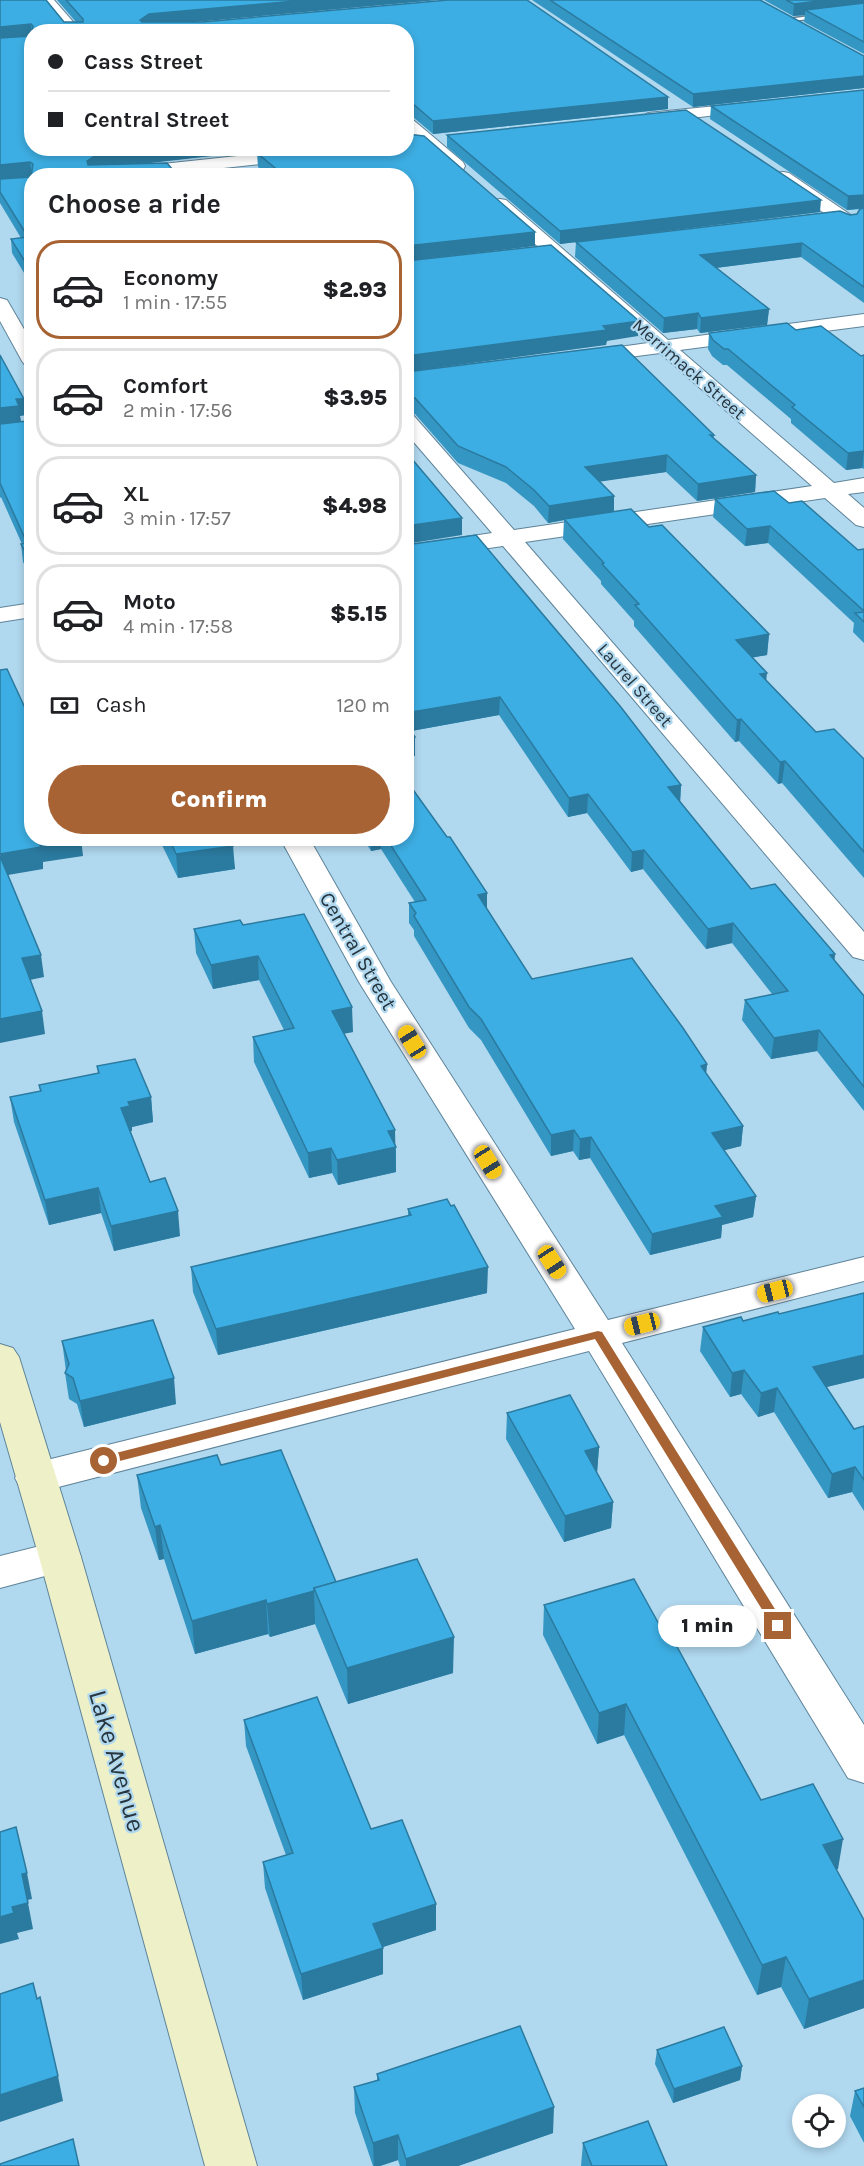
<!DOCTYPE html>
<html lang="en">
<head>
<meta charset="utf-8">
<style>
	:root { --surface:#fff; --page:#f2f2f2; --text:#202124; --muted:#757577; --line:#e0e0e0; --accent:#a76333 }
	body { margin:0; font-family:Karla,sans-serif; background:var(--page); color:var(--text); height:100vh; display:flex; flex-direction:column; font-size:22px; white-space:nowrap }
	* { box-sizing:border-box; margin:0 }
	p { font-size:20px; color:var(--muted) }
	.icon { flex:none; width:33px; height:33px; fill:none; stroke:currentColor; stroke-width:2; stroke-linecap:round; stroke-linejoin:round }
	.map { position:relative; flex:1; overflow:hidden }
	.drawer { position:absolute; left:24px; top:168px; width:390px; height:678px; display:flex; flex-direction:column; background:var(--surface); border-radius:24px; box-shadow:0 3px 9px #0003 }
	.drawer>* { flex:none }
	.guide { position:absolute; left:24px; top:24px; width:390px; height:132px; border-radius:24px; box-shadow:0 3px 9px #0003; display:grid; align-content:center; height:132px; padding:0 24px; background:var(--surface) }
	.fabs { position:absolute; left:792px; top:2094px; display:grid; gap:12px }
	.fabs a { display:grid; place-items:center; width:54px; height:54px; border-radius:50%; background:var(--surface); box-shadow:0 3px 9px #0003; font-size:30px }
	.end { position:absolute; width:27px; height:27px; margin:-14px; border:8px solid #a76333; background:#fff; box-shadow:0 0 0 3px #fff }
	.from { border-radius:50% }
	.bubble { position:absolute; height:42px; border-radius:21px; background:var(--surface); box-shadow:0 3px 9px #0003; font-size:20px; font-weight:800; line-height:42px; text-align:center }
	.car { position:absolute; width:18px; height:36px; margin:-18px -9px; border-radius:8px; box-shadow:0 0 4px 2px #0007; background:linear-gradient(#f5c518 24%,#345 0 40%,#f5c518 0 76%,#345 0 86%,#f5c518 0) }
	.guide b { display:flex; align-items:center; gap:21px; height:57px; font-size:22px }
	.guide b+b { border-top:2px solid var(--line) }
	.guide i { width:15px; height:15px; background:var(--text) }
	ul { padding:0; list-style:none }
	li { display:flex; align-items:center; gap:18px; height:99px; margin:0 12px 9px; padding:0 12px; border:3px solid var(--line); border-radius:24px }
	li div { flex:1 }
	li b { display:block; font-size:22px }
	li em { font-style:normal; font-weight:800 }
	li.selected { border-color:var(--accent) }
	li>.icon { width:54px; height:54px; stroke-width:1.5 }
	h2 { padding:0 24px; font-size:27px; line-height:72px }
	.pay { display:flex; align-items:center; gap:15px; height:66px; padding:0 24px; font-size:22px }
	.pay p { margin-inline-start:auto }
	.cta { display:flex; gap:12px; margin-top:auto; padding:12px 24px }
	.cta a { flex:1; height:69px; border-radius:36px; background:var(--accent); color:#fff; font-size:24px; font-weight:800; line-height:69px; text-align:center }
	.map>svg:first-child { display:block }
</style>
</head>
<body>
<div class="map">
<svg width="864" height="2166" viewBox="0 0 864 2166">
	<rect width="100%" height="100%" fill="#b0d8ef"/>
	<g fill="none" stroke-linecap="round" stroke-linejoin="round">
		<defs>
			<polygon id="lane" points="864,8 864,12 785,22 782,20"/>
			<g id="street">
				<polygon points="40,0 54,0 82,32 67,32"/>
				<polygon points="755,102 763,107 760,110 648,123 640,118 648,113"/>
				<polygon points="406,117 412,119 463,162 465,166 463,170 451,170 406,131"/>
				<polygon points="311,148 370,148 362,153 149,176 89,176 97,171"/>
				<polygon points="783,172 789,173 864,224 864,237 858,236 777,181 775,177 777,173"/>
				<polygon points="500,199 506,200 668,340 864,314 864,326 680,350 834,483 864,478 864,492 848,494 864,508 864,527 856,525 825,498 525,542 864,932 864,960 853,957 503,546 406,560 406,546 492,533 406,433 406,413 413,415 514,530 812,486 660,353 584,363 577,361 574,357 577,353 648,343 494,208 491,204 494,200"/>
				<polygon points="0,298 7,300 32,343 32,367 25,365 22,361 0,321"/>
				<polygon points="32,603 32,617 0,622 0,608"/>
				<polygon points="280,838 309,838 391,982 608,1320 864,1257 864,1281 622,1343 864,1725 864,1783 848,1778 589,1351 35,1493 21,1489 15,1478 21,1467 35,1463 575,1329 359,982"/>
				<polygon points="60,1541 75,1546 81,1557 75,1568 0,1588 0,1556"/>
			</g>
			<polygon id="secondary" points="0,1344 13,1348 19,1357 81,1557 257,2166 205,2166 39,1557 0,1422"/>
		</defs>
		<!-- lane casing -->
		<use href="#lane" stroke="#5f8499" stroke-width="3"/>
		<!-- street casing -->
		<use href="#street" stroke="#5f8499" stroke-width="2"/>
		<!-- secondary casing -->
		<use href="#secondary" stroke="#5f8499" stroke-width="2"/>
		<!-- lane -->
		<use href="#lane" fill="#fff" fill-rule="evenodd"/>
		<!-- street -->
		<use href="#street" fill="#fff" fill-rule="evenodd"/>
		<!-- secondary -->
		<use href="#secondary" fill="#eef1c8" fill-rule="evenodd"/>
	</g>
	<!-- wall -->
	<g fill="#3496c3">
		<polygon points="0,0 46,0 64,22 76,22 57,0 437,0 188,22 202,22 449,0 527,0 668,97 668,109 433,134 413,117 406,116 406,32 32,32 32,148 282,148 146,163 167,163 178,176 32,176 32,286 12,253 11,239 21,238 0,203"/>
		<polygon points="532,0 760,0 864,56 864,88 693,107"/>
		<polygon points="764,0 864,0 864,54 804,22 805,15 793,16"/>
		<polygon points="864,90 864,303 801,257 716,268 769,309 767,325 700,333 697,329 663,333 575,257 576,242 857,214 862,209 847,210 710,119 711,106"/>
		<polygon points="410,124 410,134 406,176 268,176 258,167 257,153 406,148"/>
		<polygon points="447,135 820,212 560,244 447,147"/>
		<polygon points="796,330 861,356 864,355 864,469 862,468 846,470 791,423 791,419 727,365 723,365 712,356 708,349 709,333"/>
		<polygon points="0,355 25,415 20,416 21,422 32,429 32,579 23,562 21,544 22,544 1,497 0,498"/>
		<polygon points="406,372 714,435 714,439 756,475 755,492 697,501 666,472 600,481 614,496 614,512 649,527 769,634 767,655 753,657 766,680 816,732 864,759 864,878 782,783 778,784 739,741 735,742 634,626 634,621 601,584 601,581 563,539 564,520 548,523 534,506 506,483 458,463 415,414 406,412"/>
		<polygon points="406,420 411,427 412,443 406,441"/>
		<polygon points="715,499 789,503 858,550 864,549 864,643 853,632 854,623 768,543 745,546 713,517"/>
		<polygon points="406,545 681,785 680,802 751,889 835,954 834,961 864,996 864,1111 817,1051 771,1059 742,1020 745,1000 772,994 732,943 706,949 643,869 631,872 587,813 568,817 499,715 411,731 415,756 406,757"/>
		<polygon points="157,838 230,838 235,869 178,878 161,843 159,843"/>
		<polygon points="363,838 406,838 487,893 487,909 532,979 707,1064 706,1073 743,1126 741,1146 724,1150 756,1196 753,1217 722,1225 721,1238 650,1255 590,1158 579,1160 573,1151 551,1156 481,1040 469,1028 414,936 414,930 409,923 409,903 415,902 381,849 371,851"/>
		<polygon points="243,925 353,1032 344,1033 396,1147 396,1172 338,1185 332,1173 309,1178 254,1062 253,1037 284,1030 259,980 213,989 196,953 194,929"/>
		<polygon points="97,1066 151,1097 153,1122 132,1127 132,1131 130,1131 150,1182 180,1236 114,1251 101,1213 49,1225 14,1122 10,1097 40,1091 39,1085 98,1073"/>
		<polygon points="408,1209 487,1293 218,1355 193,1292 191,1267 408,1216"/>
		<polygon points="864,1293 864,1378 826,1387 854,1429 864,1426 864,1511 852,1492 828,1498 774,1412 758,1417 741,1394 730,1397 700,1351 703,1327 743,1321 779,1314"/>
		<polygon points="62,1341 176,1404 84,1427 77,1404 69,1399 65,1373 66,1371"/>
		<polygon points="507,1413 599,1447 597,1473 613,1502 611,1528 564,1542 506,1439"/>
		<polygon points="221,1465 336,1582 453,1673 348,1704 315,1624 270,1637 268,1634 195,1654 164,1559 159,1560 141,1508 137,1475"/>
		<polygon points="544,1605 670,1644 761,1800 838,1869 836,1870 864,1920 864,2008 804,2029 781,1987 757,1995 624,1735 597,1744 543,1635"/>
		<polygon points="244,1720 371,1829 436,1904 436,1930 382,1947 383,1974 303,2000 265,1888 263,1862 286,1855 246,1746"/>
		<polygon points="657,2050 742,2066 740,2080 673,2103 655,2064"/>
		<polygon points="377,2074 553,2133 458,2166 400,2166 398,2160 380,2166 373,2166 355,2113 354,2087 377,2080"/>
		<polygon points="864,2088 864,2143 850,2116 855,2091"/>
		<polygon points="583,2143 667,2166 581,2166"/>
	</g>
	<!-- shaded-wall -->
	<g fill="#2b7a9f">
		<polygon points="307,0 437,0 150,26 141,32 140,20 149,14"/>
		<polygon points="827,0 864,0 864,6 805,10 805,15 793,16 794,4"/>
		<polygon points="31,24 32,36 0,39 0,27"/>
		<polygon points="864,76 864,88 693,107 693,94"/>
		<polygon points="668,97 668,109 433,134 433,121"/>
		<polygon points="410,124 410,137 406,141 406,127"/>
		<polygon points="156,148 282,148 97,169 88,174 87,161 96,155"/>
		<polygon points="30,162 32,176 0,179 0,165"/>
		<polygon points="864,195 864,208 847,210 848,196"/>
		<polygon points="821,200 820,212 560,244 560,231"/>
		<polygon points="535,232 535,246 406,261 406,246"/>
		<polygon points="802,243 801,257 699,270 700,255"/>
		<polygon points="769,309 767,325 700,333 701,318"/>
		<polygon points="698,313 697,329 663,333 664,318"/>
		<polygon points="639,321 638,336 607,341 606,345 406,372 406,356"/>
		<polygon points="16,399 24,399 25,415 20,416 21,422 0,425 0,408"/>
		<polygon points="864,451 862,468 846,470 848,453"/>
		<polygon points="667,455 666,472 584,484 585,467"/>
		<polygon points="756,475 755,492 697,501 698,484"/>
		<polygon points="614,496 614,513 564,519 564,520 548,523 549,506"/>
		<polygon points="462,518 462,535 406,544 406,526"/>
		<polygon points="770,526 768,543 745,546 747,529"/>
		<polygon points="769,634 767,655 734,661 736,640"/>
		<polygon points="767,673 765,694 760,674"/>
		<polygon points="500,697 499,715 406,732 406,713"/>
		<polygon points="741,719 739,741 735,742 737,720"/>
		<polygon points="415,737 415,756 406,757 406,739"/>
		<polygon points="785,761 782,783 778,784 780,762"/>
		<polygon points="681,785 680,804 668,787"/>
		<polygon points="588,794 587,813 568,817 569,798"/>
		<polygon points="51,838 81,838 83,856 43,862 43,869 2,876 0,854 38,841"/>
		<polygon points="371,838 381,838 381,849 371,851"/>
		<polygon points="233,846 235,869 178,878 176,854"/>
		<polygon points="644,850 643,869 631,872 632,852"/>
		<polygon points="487,893 487,913 478,895"/>
		<polygon points="733,923 732,943 706,949 708,929"/>
		<polygon points="835,954 833,974 830,955"/>
		<polygon points="41,955 44,977 25,981 22,958"/>
		<polygon points="258,956 259,980 213,989 211,965"/>
		<polygon points="352,1007 353,1032 333,1036 332,1011"/>
		<polygon points="42,1011 45,1034 0,1043 0,1019"/>
		<polygon points="819,1030 817,1051 771,1059 774,1038"/>
		<polygon points="707,1064 705,1085 701,1066"/>
		<polygon points="151,1097 153,1122 132,1127 132,1131 124,1133 121,1108 128,1102"/>
		<polygon points="743,1126 741,1146 710,1154 712,1133"/>
		<polygon points="395,1130 396,1172 338,1185 337,1160 388,1131"/>
		<polygon points="574,1130 573,1151 551,1156 551,1135"/>
		<polygon points="591,1137 590,1158 579,1160 580,1139"/>
		<polygon points="331,1148 332,1173 309,1178 308,1153"/>
		<polygon points="98,1188 101,1213 49,1225 45,1200"/>
		<polygon points="756,1196 753,1217 722,1225 721,1238 650,1255 652,1234 715,1206"/>
		<polygon points="178,1211 180,1236 114,1251 111,1226"/>
		<polygon points="488,1267 487,1293 218,1355 216,1329"/>
		<polygon points="864,1355 864,1378 810,1391 813,1367"/>
		<polygon points="744,1370 741,1394 730,1397 732,1373"/>
		<polygon points="174,1378 176,1404 84,1427 80,1401"/>
		<polygon points="777,1388 774,1412 758,1417 761,1393"/>
		<polygon points="599,1447 597,1473 585,1451"/>
		<polygon points="855,1467 852,1492 828,1498 832,1474"/>
		<polygon points="613,1502 611,1528 564,1542 565,1516"/>
		<polygon points="160,1525 164,1559 159,1560 155,1527"/>
		<polygon points="314,1591 315,1624 270,1637 267,1604"/>
		<polygon points="266,1600 268,1634 195,1654 192,1621"/>
		<polygon points="454,1637 453,1673 348,1704 347,1668"/>
		<polygon points="626,1704 624,1735 597,1744 599,1713"/>
		<polygon points="843,1839 838,1869 818,1876 823,1845"/>
		<polygon points="27,1873 32,1899 27,1900 22,1874"/>
		<polygon points="28,1903 33,1929 17,1933 19,1939 0,1944 0,1917 12,1907"/>
		<polygon points="436,1904 436,1930 374,1950 373,1924"/>
		<polygon points="383,1948 383,1974 303,2000 301,1974"/>
		<polygon points="786,1957 781,1987 757,1995 762,1965"/>
		<polygon points="864,1980 864,2008 804,2029 809,1999"/>
		<polygon points="742,2066 740,2080 673,2103 674,2089"/>
		<polygon points="58,2076 63,2101 0,2122 0,2095"/>
		<polygon points="554,2107 553,2133 458,2166 406,2166 406,2159"/>
		<polygon points="398,2135 398,2160 380,2166 374,2166 373,2143"/>
	</g>
	<!-- building -->
	<g fill="#3daee3" stroke="#2b7a9f" stroke-width="1.5">
		<polygon points="0,0 46,0 64,22 83,22 83,19 66,0 307,0 149,14 140,20 142,22 202,22 448,0 527,0 668,97 433,121 413,104 406,103 406,32 32,32 33,26 31,24 0,27"/>
		<polygon points="550,0 760,0 864,56 864,76 693,94"/>
		<polygon points="786,0 827,0 794,4"/>
		<polygon points="864,3 864,42 805,10"/>
		<polygon points="32,34 32,148 156,148 96,155 87,161 88,165 167,163 178,176 32,176 32,273 11,239 28,237 0,192 0,179 31,177 33,164 30,162 0,165 0,38 31,36"/>
		<polygon points="864,90 864,195 848,196 711,106"/>
		<polygon points="686,110 821,200 560,231 447,135"/>
		<polygon points="406,121 410,124 406,127"/>
		<polygon points="406,133 407,134 424,136 535,232 406,246 406,176 285,176 257,153 300,148 406,148"/>
		<polygon points="864,208 864,287 802,243 700,255 769,309 701,318 698,313 664,318 576,242 840,211 850,215 857,214 860,209"/>
		<polygon points="551,245 639,321 603,326 607,330 406,356 406,261"/>
		<polygon points="787,323 796,330 821,326 861,356 864,355 864,451 848,453 792,407 795,405 728,349 724,349 713,340 709,333"/>
		<polygon points="622,345 714,435 710,435 756,475 698,484 667,455 585,467 614,496 549,506 534,490 506,467 458,446 415,398 406,396 406,372"/>
		<polygon points="0,355 24,399 16,399 19,406 0,408"/>
		<polygon points="27,421 32,429 32,565 21,544 27,543 0,483 0,424"/>
		<polygon points="406,452 462,518 406,526"/>
		<polygon points="774,491 789,503 802,501 858,550 864,549 864,611 770,526 747,529 715,499"/>
		<polygon points="631,509 649,527 662,525 769,634 736,640 767,673 760,674 816,732 834,729 864,759 864,852 785,761 780,762 741,719 737,720 635,605 639,604 602,564 604,563 564,519"/>
		<polygon points="476,535 620,706 681,785 668,787 751,889 775,884 835,954 830,955 864,996 864,1087 819,1030 774,1038 745,1000 788,991 733,923 708,929 644,850 632,852 588,794 569,798 500,697 406,713 406,545"/>
		<polygon points="864,612 864,622 855,613"/>
		<polygon points="7,669 32,723 32,838 51,838 38,841 41,847 0,854 0,670"/>
		<polygon points="406,724 415,737 406,739"/>
		<polygon points="406,780 447,837 450,837 487,893 478,895 532,979 632,958 683,1028 707,1064 701,1066 743,1126 712,1133 756,1196 715,1206 723,1217 652,1234 591,1137 580,1139 574,1130 551,1135 481,1019 469,1007 414,916 416,913 409,903 426,900 386,838 406,838"/>
		<polygon points="169,838 230,838 233,846 176,854"/>
		<polygon points="0,856 41,955 22,958 42,1011 0,1019"/>
		<polygon points="304,914 352,1007 332,1011 395,1130 388,1131 396,1147 337,1160 331,1148 308,1153 253,1037 294,1028 258,956 211,965 194,929 240,920 243,925"/>
		<polygon points="135,1059 151,1097 128,1102 130,1106 121,1108 150,1182 165,1178 178,1211 111,1226 98,1188 45,1200 10,1097 41,1091 39,1085 99,1073 97,1066"/>
		<polygon points="447,1199 451,1206 454,1205 488,1267 216,1329 191,1267 411,1215 408,1209"/>
		<polygon points="864,1293 864,1355 813,1367 854,1429 864,1426 864,1480 855,1467 832,1474 777,1388 761,1393 744,1370 732,1373 703,1327 741,1317 743,1321 778,1312 779,1314"/>
		<polygon points="153,1320 174,1378 80,1401 73,1378 65,1373 69,1364 62,1341"/>
		<polygon points="570,1395 599,1447 585,1451 613,1502 565,1516 507,1413"/>
		<polygon points="281,1450 336,1582 314,1588 314,1591 267,1604 266,1600 192,1621 160,1525 155,1527 137,1475 217,1455 221,1465"/>
		<polygon points="417,1559 454,1637 347,1668 314,1588"/>
		<polygon points="634,1579 670,1644 675,1643 761,1800 813,1784 843,1839 823,1845 864,1920 864,1980 809,1999 786,1957 762,1965 626,1704 599,1713 544,1605"/>
		<polygon points="317,1697 371,1829 402,1820 436,1904 373,1924 383,1948 301,1974 263,1862 293,1853 244,1720"/>
		<polygon points="16,1827 27,1873 22,1874 28,1903 12,1907 14,1913 0,1917 0,1832"/>
		<polygon points="33,1983 37,1999 40,1997 58,2076 0,2095 0,1994"/>
		<polygon points="520,2026 554,2107 406,2159 398,2135 373,2143 354,2087 379,2080 377,2074"/>
		<polygon points="724,2027 742,2066 674,2089 657,2050"/>
		<polygon points="864,2088 864,2107 855,2091"/>
		<polygon points="648,2121 667,2166 592,2166 583,2143"/>
		<polygon points="73,2139 79,2166 0,2166 0,2164"/>
	</g>
	<!-- route -->
	<polygon fill="#a76333" points="598,1331 602,1332 783,1622 785,1626 783,1629 774,1629 595,1339 104,1465 99,1461 104,1456"/>
	<g text-anchor="middle" dominant-baseline="central" stroke-width="4.5" stroke-linejoin="round" paint-order="stroke">
		<!-- far-street labels -->
		<g font-size="18" fill="#26353e" stroke="#b0d8ef">
			<text transform="translate(689 369) rotate(41)">Merrimack Street</text>
			<text transform="translate(635 685) rotate(49)">Laurel Street</text>
		</g>
		<!-- street labels -->
		<g font-size="21" fill="#26353e" stroke="#b0d8ef">
			<text transform="translate(358 951) rotate(60)">Central Street</text>
		</g>
		<!-- near-street labels -->
		<g font-size="26" fill="#26353e" stroke="#b0d8ef">
			<text transform="translate(117 1761) rotate(74)">Lake Avenue</text>
		</g>
	</g>
</svg>
<div class="fabs">
<a><svg class="icon" aria-label="locate" viewBox="0 0 24 24"><circle cx="12" cy="12" r="6"/><path d="M12 2v4M12 18v4M2 12h4M18 12h4"/></svg></a>
</div>
<i class="end from" style="left:104px;top:1461px"></i>
<i class="end" style="left:778px;top:1626px"></i>
<div class="bubble" style="left:658px;top:1605px;width:99px">1 min</div>
<i class="car" style="left:412px;top:1042px;rotate:328deg"></i>
<i class="car" style="left:488px;top:1162px;rotate:148deg"></i>
<i class="car" style="left:552px;top:1262px;rotate:147deg"></i>
<i class="car" style="left:775px;top:1291px;rotate:256deg"></i>
<i class="car" style="left:642px;top:1324px;rotate:256deg"></i>
<div class="guide">
<b><i class="from"></i>Cass Street</b>
<b><i></i>Central Street</b>
</div>
<section class="drawer">
<h2>Choose a ride</h2>
<ul>
<li class="selected"><svg class="icon" aria-label="car" viewBox="0 0 24 24"><path d="M5 17H2v-5l4-1 3-4h7l3 4 3 1v5h-3M9 17h6M6 11h13"/><circle cx="7" cy="17" r="2"/><circle cx="17" cy="17" r="2"/></svg><div><b>Economy</b><p>1 min · 17:55</p></div><em>$2.93</em></li>
<li><svg class="icon" aria-label="car" viewBox="0 0 24 24"><path d="M5 17H2v-5l4-1 3-4h7l3 4 3 1v5h-3M9 17h6M6 11h13"/><circle cx="7" cy="17" r="2"/><circle cx="17" cy="17" r="2"/></svg><div><b>Comfort</b><p>2 min · 17:56</p></div><em>$3.95</em></li>
<li><svg class="icon" aria-label="car" viewBox="0 0 24 24"><path d="M5 17H2v-5l4-1 3-4h7l3 4 3 1v5h-3M9 17h6M6 11h13"/><circle cx="7" cy="17" r="2"/><circle cx="17" cy="17" r="2"/></svg><div><b>XL</b><p>3 min · 17:57</p></div><em>$4.98</em></li>
<li><svg class="icon" aria-label="car" viewBox="0 0 24 24"><path d="M5 17H2v-5l4-1 3-4h7l3 4 3 1v5h-3M9 17h6M6 11h13"/><circle cx="7" cy="17" r="2"/><circle cx="17" cy="17" r="2"/></svg><div><b>Moto</b><p>4 min · 17:58</p></div><em>$5.15</em></li>
</ul>
<div class="pay"><svg class="icon" aria-label="cash" viewBox="0 0 24 24"><path d="M3 7h18v10H3z"/><circle cx="12" cy="12" r="2"/></svg>Cash<p>120 m</p></div>
<div class="cta"><a>Confirm</a></div>
</section>
</div>
</body>
</html>
